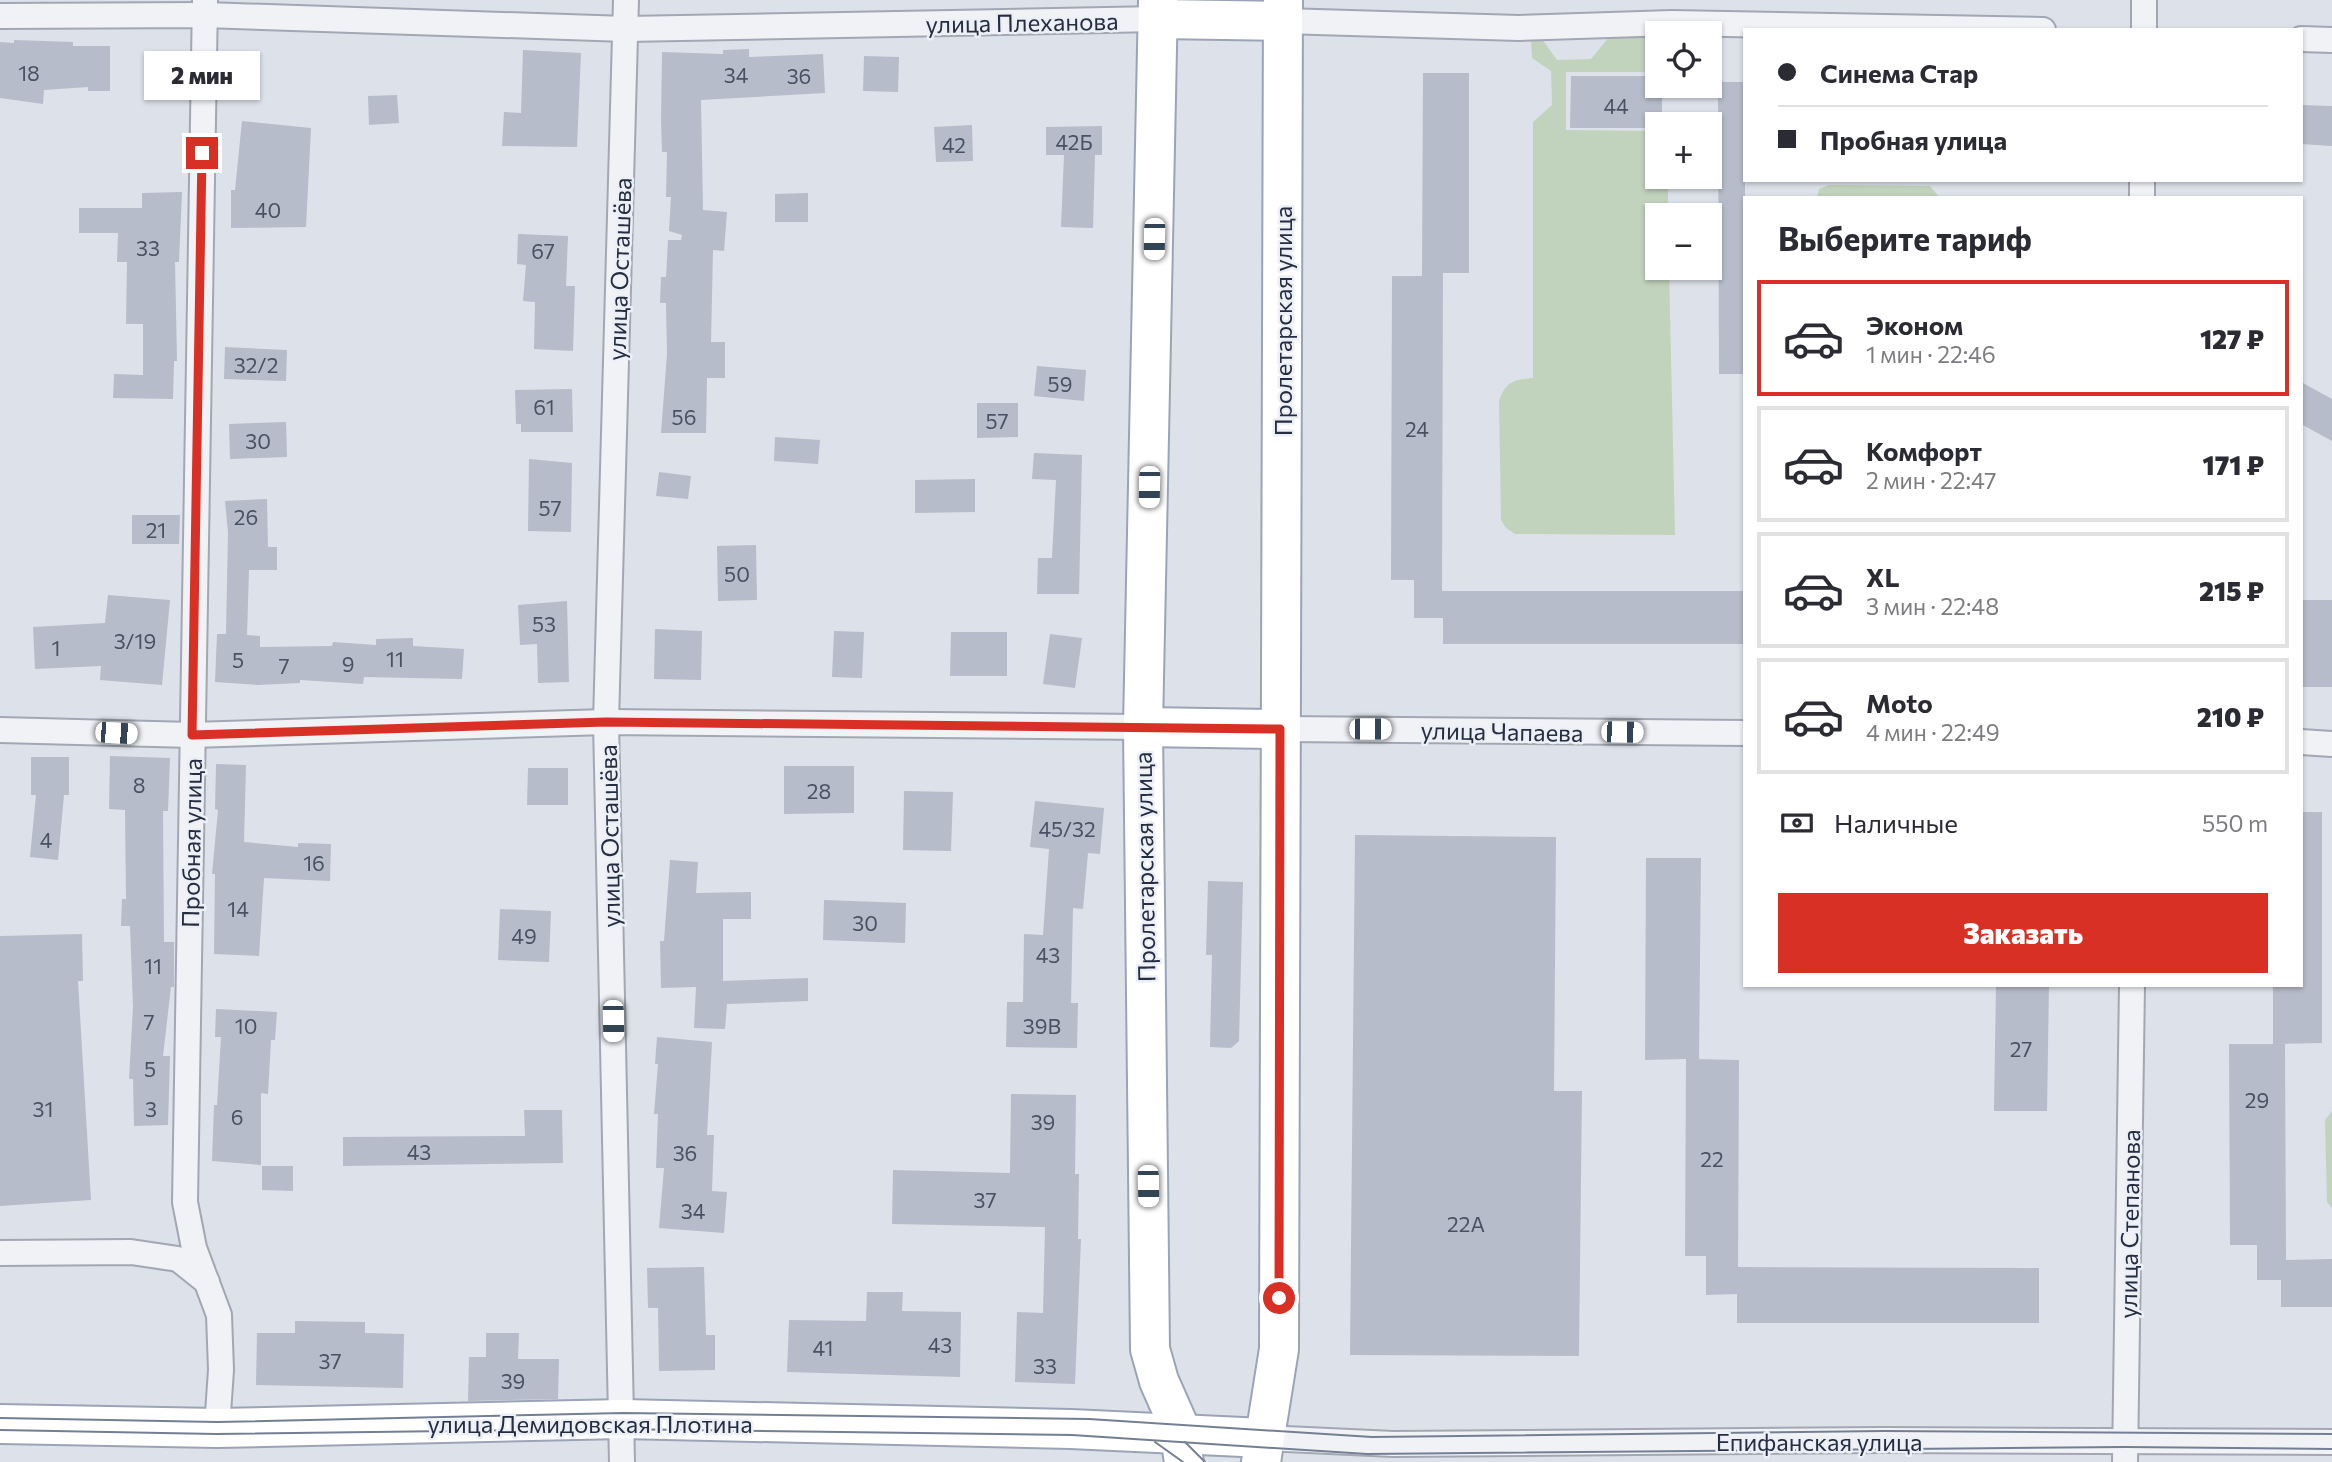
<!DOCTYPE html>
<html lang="ru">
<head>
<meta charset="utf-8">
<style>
	:root { --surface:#fff; --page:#f2f2f3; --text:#2b2b33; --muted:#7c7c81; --line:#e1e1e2; --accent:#d93025 }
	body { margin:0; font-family:Commissioner,sans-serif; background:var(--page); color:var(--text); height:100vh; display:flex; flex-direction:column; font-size:26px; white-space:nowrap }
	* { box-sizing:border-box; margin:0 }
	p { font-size:23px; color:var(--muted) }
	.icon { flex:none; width:38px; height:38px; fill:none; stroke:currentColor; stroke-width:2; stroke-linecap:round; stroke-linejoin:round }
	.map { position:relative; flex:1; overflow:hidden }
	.drawer { position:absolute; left:1743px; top:196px; width:560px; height:791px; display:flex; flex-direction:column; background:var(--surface); border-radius:0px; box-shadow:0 2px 5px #0004 }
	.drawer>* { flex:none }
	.banner { position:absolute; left:1743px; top:28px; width:560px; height:154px; border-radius:0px; box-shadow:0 2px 5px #0004; display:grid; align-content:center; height:154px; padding:0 35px; background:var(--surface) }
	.buttons { position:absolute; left:1645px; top:21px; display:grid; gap:14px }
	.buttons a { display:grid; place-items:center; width:77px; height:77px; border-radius:0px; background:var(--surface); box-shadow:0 2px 5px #0004; font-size:35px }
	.end { position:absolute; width:32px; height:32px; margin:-16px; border:9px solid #d93025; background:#fff; box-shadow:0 0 0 4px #fff }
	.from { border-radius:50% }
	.bubble { position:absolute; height:49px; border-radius:0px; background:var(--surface); box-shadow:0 2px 5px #0004; font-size:23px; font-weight:800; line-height:49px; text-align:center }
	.car { position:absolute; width:21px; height:42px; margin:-21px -10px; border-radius:9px; box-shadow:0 0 5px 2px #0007; background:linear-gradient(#fff 24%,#345 0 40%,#fff 0 76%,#345 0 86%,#fff 0) }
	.banner b { display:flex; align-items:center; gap:24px; height:66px; font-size:26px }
	.banner b+b { border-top:2px solid var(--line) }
	.banner i { width:18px; height:18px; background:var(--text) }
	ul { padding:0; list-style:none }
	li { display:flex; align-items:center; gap:21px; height:116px; margin:0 14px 10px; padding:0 21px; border:4px solid var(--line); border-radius:0px }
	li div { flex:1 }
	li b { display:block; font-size:26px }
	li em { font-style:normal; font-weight:800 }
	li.active { border-color:var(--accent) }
	li>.icon { width:63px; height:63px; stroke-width:1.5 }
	h2 { padding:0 35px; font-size:32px; line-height:84px }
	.pay { display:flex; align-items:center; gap:18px; height:77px; padding:0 35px; font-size:26px }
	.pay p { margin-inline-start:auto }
	.primary-button { display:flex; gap:14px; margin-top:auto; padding:14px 35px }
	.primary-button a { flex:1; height:80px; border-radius:0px; background:var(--accent); color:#fff; font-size:28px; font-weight:800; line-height:80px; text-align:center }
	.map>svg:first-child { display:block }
</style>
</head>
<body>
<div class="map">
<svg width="2332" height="1462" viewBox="0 0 2332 1462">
	<rect width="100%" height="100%" fill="#dde1e9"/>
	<!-- green -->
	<g fill="#c1d3bd">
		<path d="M 1609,37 L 1657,38 L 1657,72 L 1566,72 L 1566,130 L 1657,131 L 1657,177 L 1668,177 L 1668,215 L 1657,215 L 1657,268 L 1669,268 L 1675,535 L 1515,534 L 1506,528 L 1501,520 L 1499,401 C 1506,381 1514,380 1533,378 L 1533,122 L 1552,105 L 1551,71 L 1532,58 L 1531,39 L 1542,39 L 1557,60 L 1591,59 Z"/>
		<polygon points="1829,185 1930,186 1940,198 1817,198 1819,189"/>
		<polygon points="2332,1111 2332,1208 2327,1202 2325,1120"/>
	</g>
	<!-- building -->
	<g fill="#b6bcc9">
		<polygon points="14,40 73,42 73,46 110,46 110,91 88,91 88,87 44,90 43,104 0,98 0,42 14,43"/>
		<polygon points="749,49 749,57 823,54 825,93 701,100 703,210 727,212 724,251 713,250 711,342 725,342 725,378 707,378 706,433 661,433 667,354 666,303 660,303 661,277 666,277 668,240 681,240 682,235 669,231 671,197 666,197 667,152 662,152 661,121 662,52 723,54 723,50"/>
		<polygon points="523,50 581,53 577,147 502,146 504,112 521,113"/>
		<polygon points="864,56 899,57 898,92 863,91"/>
		<polygon points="1423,73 1469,73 1469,273 1443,273 1442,591 1745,591 1745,644 1443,644 1443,618 1414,618 1414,580 1391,580 1392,276 1422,276"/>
		<polygon points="1571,76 1657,76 1657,86 1662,86 1662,124 1657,124 1657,128 1570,128"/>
		<polygon points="1718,82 1745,82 1745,374 1719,374"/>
		<polygon points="397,95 399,123 369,125 368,96"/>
		<polygon points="2301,105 2332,106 2332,146 2301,144"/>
		<polygon points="242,121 311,128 306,227 231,228 231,190 235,190"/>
		<polygon points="972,125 973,161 936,162 934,127"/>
		<polygon points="1102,126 1102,155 1095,155 1093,228 1061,227 1064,155 1046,155 1046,127"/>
		<polygon points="182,192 179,262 175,262 177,361 174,361 173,399 113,398 114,374 143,375 143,324 126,324 127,262 117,262 118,233 79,233 79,208 142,208 142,193"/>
		<polygon points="808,193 808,222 775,222 775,194"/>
		<polygon points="518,234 568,236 566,286 575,286 573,351 534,349 535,302 523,301 526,265 517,264"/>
		<polygon points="225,347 287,350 286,381 224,379"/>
		<polygon points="1037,366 1086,370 1084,401 1034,396"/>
		<polygon points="2301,382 2332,399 2332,441 2301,424"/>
		<polygon points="572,389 573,432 521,432 521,424 516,424 515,390"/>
		<polygon points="977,403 1018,403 1018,437 977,438"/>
		<polygon points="286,422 287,457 230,459 229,424"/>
		<polygon points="775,437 820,440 818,464 774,461"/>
		<polygon points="1034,453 1082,455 1079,594 1037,594 1038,558 1052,558 1056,480 1032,479"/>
		<polygon points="529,459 572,463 571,532 528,531"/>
		<polygon points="659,472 691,476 688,499 656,496"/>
		<polygon points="975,479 975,512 915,513 915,480"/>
		<polygon points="267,499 268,547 277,547 277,570 249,570 247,635 260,636 260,647 332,646 333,642 376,645 376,639 413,638 413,646 464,649 462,679 364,677 363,684 300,680 300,683 258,685 215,682 217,634 226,634 228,532 225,501"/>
		<polygon points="132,515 180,515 179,544 132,544"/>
		<polygon points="756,545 757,600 718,601 717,546"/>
		<polygon points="108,595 170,600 162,685 100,680 101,666 35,669 33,627 105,623"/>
		<rect x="2301" y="600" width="31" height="87"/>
		<polygon points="567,601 569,682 538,683 537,644 520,645 518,605"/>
		<polygon points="655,629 702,631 701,680 654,679"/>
		<polygon points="834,631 864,632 862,678 832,677"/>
		<polygon points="951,632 1007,632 1007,676 950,676"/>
		<polygon points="1050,634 1082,638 1075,688 1043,684"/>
		<polygon points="110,756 170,758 168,811 163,811 164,942 174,942 174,987 171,987 163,1056 170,1056 168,1125 134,1126 133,1079 129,1079 133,1007 130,926 121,926 122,899 126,899 125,810 109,809"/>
		<polygon points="31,757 69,757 69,795 64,795 58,860 30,857 36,795 31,795"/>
		<polygon points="216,764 246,765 244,842 298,847 298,843 331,844 330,881 264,878 259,956 214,954 215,874 212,874 218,810 215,809"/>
		<polygon points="784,766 854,766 854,813 784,814"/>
		<polygon points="528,768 568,768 568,805 527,805"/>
		<polygon points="904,791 953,792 951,851 903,850"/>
		<polygon points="1035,801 1104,808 1100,854 1088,853 1083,909 1073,908 1071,1003 1078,1003 1077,1048 1006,1047 1007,1002 1023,1002 1024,934 1043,935 1049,849 1030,847"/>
		<polygon points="2301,812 2322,812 2322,1043 2273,1044 2273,985 2301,985"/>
		<polygon points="1355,835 1556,837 1554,1091 1582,1091 1579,1356 1350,1355"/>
		<polygon points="1646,858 1701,858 1699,1059 1695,1059 1739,1060 1738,1267 2039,1268 2039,1323 1737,1323 1737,1294 1706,1295 1706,1256 1685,1256 1686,1059 1645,1060"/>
		<polygon points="670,860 698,862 696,893 751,892 751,919 723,919 723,981 808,978 808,1001 727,1004 725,1029 694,1028 696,987 661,988 660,941 664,941"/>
		<polygon points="1208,881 1243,882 1239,1041 1231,1048 1210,1047 1212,955 1206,955"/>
		<polygon points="824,900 906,903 905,943 823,940"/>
		<polygon points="500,909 551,911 549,962 498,960"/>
		<polygon points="82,934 83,981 78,981 91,1200 0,1206 0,936"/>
		<polygon points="1996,985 2049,985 2047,1111 1994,1111"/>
		<polygon points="216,1009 277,1012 275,1040 271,1040 268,1094 261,1093 261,1165 212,1161 214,1105 217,1105 221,1037 215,1037"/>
		<polygon points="657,1037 712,1042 707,1135 714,1135 712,1191 727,1192 724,1233 659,1228 664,1168 656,1168 658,1114 654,1114 658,1064 655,1064"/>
		<polygon points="2229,1044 2285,1044 2286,1260 2332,1259 2332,1307 2281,1307 2281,1280 2257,1280 2257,1245 2230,1245"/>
		<polygon points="1011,1094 1076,1095 1075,1174 1079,1174 1078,1239 1081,1239 1075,1384 1015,1382 1017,1312 1043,1313 1045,1227 892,1224 893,1170 1010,1173"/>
		<polygon points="524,1110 562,1110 563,1163 343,1166 343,1137 525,1136"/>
		<polygon points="262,1166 293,1166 293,1191 262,1190"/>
		<polygon points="704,1267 706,1335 715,1335 715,1370 659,1371 658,1308 648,1308 647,1268"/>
		<polygon points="867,1292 903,1292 902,1311 961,1312 960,1377 787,1372 789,1320 866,1321"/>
		<polygon points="295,1321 365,1322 365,1333 404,1334 403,1388 256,1385 257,1333 295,1333"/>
		<polygon points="486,1333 519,1333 518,1359 559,1359 558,1399 468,1401 469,1357 486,1357"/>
	</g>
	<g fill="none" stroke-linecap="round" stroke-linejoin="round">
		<defs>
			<g id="street">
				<polyline points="205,0 185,1202 194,1248 219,1315 221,1370 217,1428"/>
				<polyline points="0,16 205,15 626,29 1158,19"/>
				<polyline points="1283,21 1519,28 1672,23 2043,30"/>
				<polyline points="2144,30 2144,0"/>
				<polyline points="2301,39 2332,40"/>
				<polyline points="2142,198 2142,180"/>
				<polyline points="1280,729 1745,733"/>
				<polyline points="0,730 192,735 606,722 1143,727"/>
				<polyline points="2301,742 2332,744"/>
				<polyline points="0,1253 131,1252 178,1259 207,1282"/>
				<polyline points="1264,1438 1393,1444 1883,1440 2332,1442"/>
				<polyline points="622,1462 606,722 626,0"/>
				<polyline points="2125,1462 2132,985"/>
			</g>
			<g id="primary">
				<polyline points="1158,0 1143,727 1150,1349 1159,1381 1178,1424 1184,1462"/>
				<polyline points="1158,19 1283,21"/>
				<polyline points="1143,727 1280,729"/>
				<polyline points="0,1424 217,1428 623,1419 1071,1429 1264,1438"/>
				<polyline points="1261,1462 1279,1349 1283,0"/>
			</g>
		</defs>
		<!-- street casing -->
		<use href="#street" stroke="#a2a7b3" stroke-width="28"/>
		<!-- primary casing -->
		<use href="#primary" stroke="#9ba4b6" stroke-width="42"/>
		<!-- street -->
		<use href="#street" stroke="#f0f2f6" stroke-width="24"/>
		<!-- primary -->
		<use href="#primary" stroke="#fff" stroke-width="38"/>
		<!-- tram -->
		<g stroke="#757f94" stroke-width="2">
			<polyline points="0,1418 217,1422 623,1413 1089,1419 1372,1437 1884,1431 2332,1434"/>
			<polyline points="0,1430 216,1434 609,1429 1072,1435 1367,1454 2126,1447 2332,1449"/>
			<polyline points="1155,1442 1183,1462"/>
			<polyline points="1185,1442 1205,1462"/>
		</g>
	</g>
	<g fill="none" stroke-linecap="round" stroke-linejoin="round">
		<!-- route -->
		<polyline stroke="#d93025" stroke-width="9" points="202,153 192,735 606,722 1280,729 1279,1298"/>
	</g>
	<g text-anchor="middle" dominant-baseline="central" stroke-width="5" stroke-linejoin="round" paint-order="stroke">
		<!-- number labels -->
		<g font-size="21" fill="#495163">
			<text x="29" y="72">18</text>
			<text x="736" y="74">34</text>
			<text x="799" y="75">36</text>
			<text x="1616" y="105">44</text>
			<text x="1074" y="141">42Б</text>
			<text x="954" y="144">42</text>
			<text x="268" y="209">40</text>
			<text x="148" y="247">33</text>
			<text x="543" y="250">67</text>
			<text x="256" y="364">32/2</text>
			<text x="1060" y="383">59</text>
			<text x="544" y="406">61</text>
			<text x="684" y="416">56</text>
			<text x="997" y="420">57</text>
			<text x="1417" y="428">24</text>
			<text x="258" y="440">30</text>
			<text x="550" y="507">57</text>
			<text x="246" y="516">26</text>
			<text x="156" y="529">21</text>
			<text x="737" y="573">50</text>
			<text x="544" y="623">53</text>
			<text x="135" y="640">3/19</text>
			<text x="56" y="647">1</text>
			<text x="395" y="658">11</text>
			<text x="238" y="659">5</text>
			<text x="348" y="663">9</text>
			<text x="284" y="665">7</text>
			<text x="139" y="784">8</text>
			<text x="819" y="790">28</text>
			<text x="1067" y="828">45/32</text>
			<text x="46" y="839">4</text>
			<text x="314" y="862">16</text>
			<text x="238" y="908">14</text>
			<text x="865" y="922">30</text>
			<text x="524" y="935">49</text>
			<text x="1048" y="954">43</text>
			<text x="153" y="965">11</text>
			<text x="149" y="1021">7</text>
			<text x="246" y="1025">10</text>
			<text x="1042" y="1025">39В</text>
			<text x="2021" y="1048">27</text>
			<text x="150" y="1068">5</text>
			<text x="2257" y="1099">29</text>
			<text x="43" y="1108">31</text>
			<text x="151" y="1108">3</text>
			<text x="237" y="1116">6</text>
			<text x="1043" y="1121">39</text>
			<text x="419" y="1151">43</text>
			<text x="685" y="1152">36</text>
			<text x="1712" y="1158">22</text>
			<text x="985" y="1199">37</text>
			<text x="693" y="1210">34</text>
			<text x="1466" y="1223">22А</text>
			<text x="940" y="1344">43</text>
			<text x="823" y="1347">41</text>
			<text x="330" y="1360">37</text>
			<text x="1045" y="1365">33</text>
			<text x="513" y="1380">39</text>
		</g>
		<!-- street labels -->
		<g font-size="24" fill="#252d41" stroke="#ecf0f6">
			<text transform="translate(1022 22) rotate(-1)">улица Плеханова</text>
			<text transform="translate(619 269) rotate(-88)">улица Осташёва</text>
			<text transform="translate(1282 321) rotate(-90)">Пролетарская улица</text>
			<text transform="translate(1502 731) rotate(1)">улица Чапаева</text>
			<text transform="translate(609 836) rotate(-91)">улица Осташёва</text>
			<text transform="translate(191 843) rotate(-89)">Пробная улица</text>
			<text transform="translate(1144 867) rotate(-91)">Пролетарская улица</text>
			<text transform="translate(2129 1224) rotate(-89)">улица Степанова</text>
			<text x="590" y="1423">улица Демидовская Плотина</text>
			<text x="1819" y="1441">Епифанская улица</text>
		</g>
	</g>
</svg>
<div class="buttons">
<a><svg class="icon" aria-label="locate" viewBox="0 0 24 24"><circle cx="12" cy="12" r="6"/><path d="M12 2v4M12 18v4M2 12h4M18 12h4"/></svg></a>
<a>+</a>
<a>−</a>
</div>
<i class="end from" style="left:1279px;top:1298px"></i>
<i class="end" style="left:202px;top:153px"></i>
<div class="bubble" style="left:144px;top:51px;width:116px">2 мин</div>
<i class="car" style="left:1154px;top:239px;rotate:181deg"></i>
<i class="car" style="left:1149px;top:487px;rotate:181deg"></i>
<i class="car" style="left:1370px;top:729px;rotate:90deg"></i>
<i class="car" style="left:1622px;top:732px;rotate:91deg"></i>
<i class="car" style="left:116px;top:733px;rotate:93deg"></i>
<i class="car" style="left:613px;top:1021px;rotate:179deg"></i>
<i class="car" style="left:1148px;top:1186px;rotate:179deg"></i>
<div class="banner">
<b><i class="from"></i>Синема Стар</b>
<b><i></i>Пробная улица</b>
</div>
<section class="drawer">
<h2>Выберите тариф</h2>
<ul>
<li class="active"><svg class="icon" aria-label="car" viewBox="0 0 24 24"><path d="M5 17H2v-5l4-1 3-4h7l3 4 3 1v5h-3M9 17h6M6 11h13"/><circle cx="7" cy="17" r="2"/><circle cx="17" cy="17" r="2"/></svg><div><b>Эконом</b><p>1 мин · 22:46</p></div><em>127 ₽</em></li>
<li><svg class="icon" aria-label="car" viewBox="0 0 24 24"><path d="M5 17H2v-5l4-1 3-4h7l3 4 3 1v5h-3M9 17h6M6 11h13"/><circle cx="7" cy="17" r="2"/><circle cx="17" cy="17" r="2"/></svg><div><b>Комфорт</b><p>2 мин · 22:47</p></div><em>171 ₽</em></li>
<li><svg class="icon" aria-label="car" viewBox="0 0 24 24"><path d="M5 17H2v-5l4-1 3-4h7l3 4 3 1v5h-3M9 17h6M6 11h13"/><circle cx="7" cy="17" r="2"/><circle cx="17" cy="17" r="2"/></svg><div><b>XL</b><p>3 мин · 22:48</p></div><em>215 ₽</em></li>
<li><svg class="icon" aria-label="car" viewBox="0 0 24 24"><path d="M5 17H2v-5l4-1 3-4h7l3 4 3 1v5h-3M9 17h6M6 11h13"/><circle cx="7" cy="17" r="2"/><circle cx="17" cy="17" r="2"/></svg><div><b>Moto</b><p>4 мин · 22:49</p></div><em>210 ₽</em></li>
</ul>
<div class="pay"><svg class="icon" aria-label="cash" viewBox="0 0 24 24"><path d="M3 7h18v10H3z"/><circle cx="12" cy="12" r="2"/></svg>Наличные<p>550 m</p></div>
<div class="primary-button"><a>Заказать</a></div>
</section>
</div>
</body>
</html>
